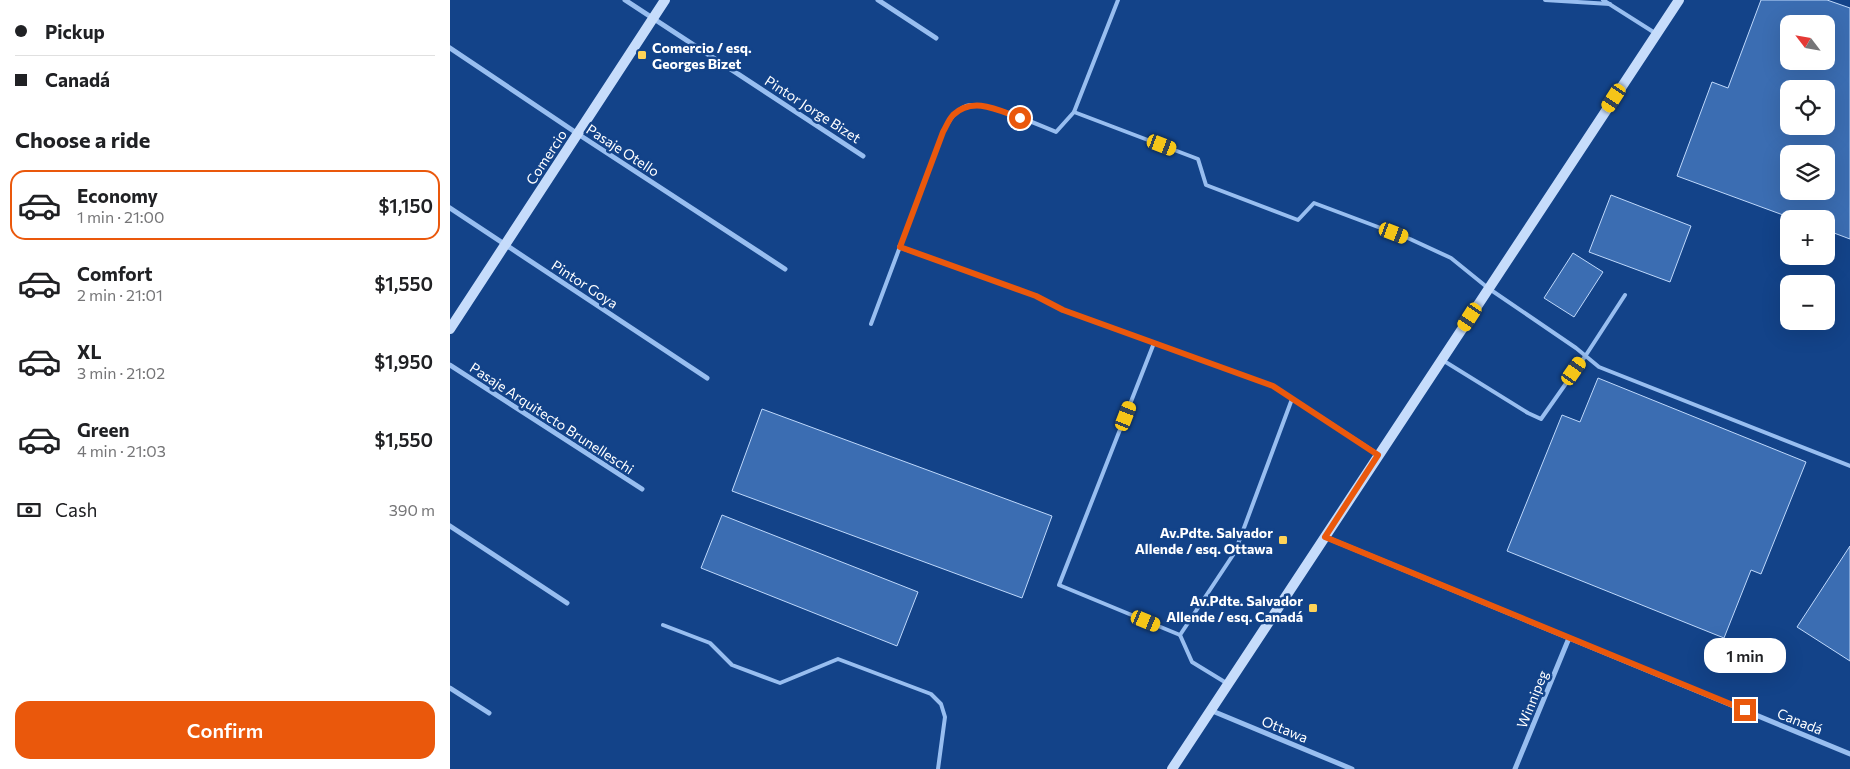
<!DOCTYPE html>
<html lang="en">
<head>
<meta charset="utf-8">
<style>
	:root { --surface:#fff; --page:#f2f2f2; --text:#202124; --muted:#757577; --line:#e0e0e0; --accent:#ea580c }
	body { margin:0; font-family:Commissioner,sans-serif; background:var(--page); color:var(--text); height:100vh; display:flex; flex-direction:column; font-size:19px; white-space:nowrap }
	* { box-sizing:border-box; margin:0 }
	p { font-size:16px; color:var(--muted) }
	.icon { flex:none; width:28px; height:28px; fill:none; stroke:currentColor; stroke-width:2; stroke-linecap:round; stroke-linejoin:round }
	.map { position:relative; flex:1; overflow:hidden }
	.sheet { display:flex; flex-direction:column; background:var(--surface); width:450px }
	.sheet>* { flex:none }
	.top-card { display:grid; align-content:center; height:110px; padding:0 15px; background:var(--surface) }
	.needle { width:32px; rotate:301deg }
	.fabs { position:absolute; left:1330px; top:15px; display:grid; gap:10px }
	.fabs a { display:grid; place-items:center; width:55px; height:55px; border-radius:10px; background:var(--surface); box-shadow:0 5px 20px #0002; font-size:25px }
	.end { position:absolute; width:22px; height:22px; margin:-11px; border:6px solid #ea580c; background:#fff; box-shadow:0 0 0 2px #fff }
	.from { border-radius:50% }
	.bubble { position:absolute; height:35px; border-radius:15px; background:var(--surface); box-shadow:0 5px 20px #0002; font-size:16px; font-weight:600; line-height:35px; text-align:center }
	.car { position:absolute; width:15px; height:30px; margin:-15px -8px; border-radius:6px; box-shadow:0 0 4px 1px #0007; background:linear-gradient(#f5c518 24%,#345 0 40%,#f5c518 0 76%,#345 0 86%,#f5c518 0) }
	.top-card b { display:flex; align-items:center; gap:18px; height:48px; font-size:19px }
	.top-card b+b { border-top:1px solid var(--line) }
	.top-card i { width:12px; height:12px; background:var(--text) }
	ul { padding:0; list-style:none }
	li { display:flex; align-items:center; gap:15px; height:70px; margin:0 10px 8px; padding:0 5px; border:2px solid transparent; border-radius:15px }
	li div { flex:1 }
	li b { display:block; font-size:19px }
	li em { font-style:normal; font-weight:600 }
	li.current { border-color:var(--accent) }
	li>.icon { width:45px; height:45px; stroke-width:1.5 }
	h2 { padding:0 15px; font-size:22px; line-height:60px }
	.pay { display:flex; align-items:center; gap:12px; height:55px; padding:0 15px; font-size:19px }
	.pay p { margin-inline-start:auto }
	.button { display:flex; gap:10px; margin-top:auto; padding:10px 15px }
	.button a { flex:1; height:58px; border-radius:15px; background:var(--accent); color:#fff; font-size:20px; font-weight:600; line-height:58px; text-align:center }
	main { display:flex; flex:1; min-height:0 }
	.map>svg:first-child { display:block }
</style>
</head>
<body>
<main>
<section class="sheet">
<div class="top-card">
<b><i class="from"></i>Pickup</b>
<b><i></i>Canadá</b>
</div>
<h2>Choose a ride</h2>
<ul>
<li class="current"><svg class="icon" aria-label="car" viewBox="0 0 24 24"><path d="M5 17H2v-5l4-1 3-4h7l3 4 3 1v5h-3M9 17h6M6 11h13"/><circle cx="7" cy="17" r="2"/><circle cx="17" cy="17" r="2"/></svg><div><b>Economy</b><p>1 min · 21:00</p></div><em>$1,150</em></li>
<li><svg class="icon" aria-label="car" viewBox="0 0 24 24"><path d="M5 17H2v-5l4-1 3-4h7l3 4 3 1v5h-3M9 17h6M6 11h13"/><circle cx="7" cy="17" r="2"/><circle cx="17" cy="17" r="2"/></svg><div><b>Comfort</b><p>2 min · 21:01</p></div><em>$1,550</em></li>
<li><svg class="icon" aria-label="car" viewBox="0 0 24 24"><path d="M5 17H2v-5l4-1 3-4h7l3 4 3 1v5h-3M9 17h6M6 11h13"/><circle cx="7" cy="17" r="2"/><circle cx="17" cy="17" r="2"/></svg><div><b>XL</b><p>3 min · 21:02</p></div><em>$1,950</em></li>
<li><svg class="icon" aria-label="car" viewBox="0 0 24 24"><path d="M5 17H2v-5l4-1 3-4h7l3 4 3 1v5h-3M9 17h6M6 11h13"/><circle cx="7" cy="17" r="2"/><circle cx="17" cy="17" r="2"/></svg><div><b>Green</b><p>4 min · 21:03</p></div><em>$1,550</em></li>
</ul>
<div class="pay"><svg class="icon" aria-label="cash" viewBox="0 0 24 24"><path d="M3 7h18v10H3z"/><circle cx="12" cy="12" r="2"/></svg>Cash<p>390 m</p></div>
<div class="button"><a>Confirm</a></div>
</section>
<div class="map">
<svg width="1400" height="769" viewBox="0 0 1400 769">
	<rect width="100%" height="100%" fill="#134389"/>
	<!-- building -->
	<g fill="#3b6db2" stroke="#bfd9fc" fill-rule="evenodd">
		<path d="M 1311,0 L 1377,0 L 1400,8 L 1400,239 L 1376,230 L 1376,219 L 1344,219 L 1227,176 L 1262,82 L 1278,88 ZM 1339,24 L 1376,24 L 1376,61 L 1339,61 ZM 1339,89 L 1376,89 L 1376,126 L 1339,126 ZM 1339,154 L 1376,154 L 1376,191 L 1339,191 Z"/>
		<polygon points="1161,195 1241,226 1220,282 1139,252"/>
		<polygon points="1123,253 1153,272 1124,317 1094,298"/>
		<polygon points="1148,378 1356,462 1311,574 1301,570 1274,638 1057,551 1112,415 1130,422"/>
		<polygon points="312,409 602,516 572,598 282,491"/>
		<polygon points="272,515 468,592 447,646 251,568"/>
		<polygon points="1400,546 1400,661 1347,627"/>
	</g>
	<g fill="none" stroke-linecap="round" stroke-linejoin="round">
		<!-- lane -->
		<g stroke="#98bef0" stroke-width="4">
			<polyline points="1095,0 1160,4"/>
			<polyline points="1153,0 1205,33"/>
			<polyline points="624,112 668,0"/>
			<polyline points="449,247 586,296 613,310 823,386 929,455"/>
			<path d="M 421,324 L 493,132 C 499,121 504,111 516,106 C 535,100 586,124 606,132 L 624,112 L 748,159 L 756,185 L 848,220 L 864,203 L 960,239 L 1001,258 L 1038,288 L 1126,348 L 1149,367 L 1400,466"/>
			<polyline points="704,343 609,585 730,635 785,552 842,399"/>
			<polyline points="994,361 1078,413 1091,419 1136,355 1175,295"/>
			<polyline points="213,625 260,643 282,665 330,683 388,659 481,694 491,704 495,717 488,769"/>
			<polyline points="730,635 742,662 778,684"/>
		</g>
		<!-- street -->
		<g stroke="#98bef0" stroke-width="5">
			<polyline points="175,0 413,156"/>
			<polyline points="428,0 486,38"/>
			<polyline points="0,48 128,134 335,269"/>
			<polyline points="0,208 257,378"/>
			<polyline points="0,365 192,489"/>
			<polyline points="0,526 117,603"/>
			<polyline points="875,537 1400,754"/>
			<polyline points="0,688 39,713"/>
			<polyline points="760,710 902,769"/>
			<polyline points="1065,769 1119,638"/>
		</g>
		<!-- secondary -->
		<g stroke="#c6dcfb" stroke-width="10">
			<polyline points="0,329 215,0"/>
			<polyline points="722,769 1229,0"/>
		</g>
	</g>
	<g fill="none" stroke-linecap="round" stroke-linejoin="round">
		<!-- route -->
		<path stroke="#ea580c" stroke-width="6" d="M 570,118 C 548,110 523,96 503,115 C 499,119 496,127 493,132 L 450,247 L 586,296 L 613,310 L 823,386 L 928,455 L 875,537 L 1295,710"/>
	</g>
	<!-- markers -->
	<g fill="#ffd357" stroke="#134389" stroke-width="2">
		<rect x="187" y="50" width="10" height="10" rx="2.5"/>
		<rect x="828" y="535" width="10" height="10" rx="2.5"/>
		<rect x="858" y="603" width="10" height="10" rx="2.5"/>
	</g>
	<g text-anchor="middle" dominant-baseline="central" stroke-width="5" stroke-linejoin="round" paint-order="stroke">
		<!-- poi labels -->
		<g font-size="14" font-weight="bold" fill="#fff" stroke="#134389" text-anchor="end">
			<text x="202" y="47" text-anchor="start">Comercio / esq.<tspan x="202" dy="16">Georges Bizet</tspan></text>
			<text x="823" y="532">Av.Pdte. Salvador<tspan x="823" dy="16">Allende / esq. Ottawa</tspan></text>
			<text x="853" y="600">Av.Pdte. Salvador<tspan x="853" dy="16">Allende / esq. Canadá</tspan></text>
		</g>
		<!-- street labels -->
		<g font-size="14" fill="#fff" stroke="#134389">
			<text transform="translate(363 109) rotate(33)">Pintor Jorge Bizet</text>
			<text transform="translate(173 150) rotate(33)">Pasaje Otello</text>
			<text transform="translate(96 157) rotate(-57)">Comercio</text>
			<text transform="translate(135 284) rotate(33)">Pintor Goya</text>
			<text transform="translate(102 418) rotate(33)">Pasaje Arquitecto Brunelleschi</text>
			<text transform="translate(1082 699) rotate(-68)">Winnipeg</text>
			<text transform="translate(1350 721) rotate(22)">Canadá</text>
			<text transform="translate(835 729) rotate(22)">Ottawa</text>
		</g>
	</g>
</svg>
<div class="fabs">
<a><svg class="needle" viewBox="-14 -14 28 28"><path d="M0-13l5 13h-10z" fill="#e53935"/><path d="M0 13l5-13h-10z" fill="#757577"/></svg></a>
<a><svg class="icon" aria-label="locate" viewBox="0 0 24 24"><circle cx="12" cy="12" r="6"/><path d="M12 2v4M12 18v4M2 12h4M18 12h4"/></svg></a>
<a><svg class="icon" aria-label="layers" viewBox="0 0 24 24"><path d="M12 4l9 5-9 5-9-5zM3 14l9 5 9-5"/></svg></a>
<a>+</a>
<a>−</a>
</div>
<i class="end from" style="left:570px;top:118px"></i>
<i class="end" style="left:1295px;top:710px"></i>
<div class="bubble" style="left:1254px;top:638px;width:82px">1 min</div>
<i class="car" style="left:1164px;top:98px;rotate:213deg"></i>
<i class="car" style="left:712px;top:145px;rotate:111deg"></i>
<i class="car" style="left:944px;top:233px;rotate:111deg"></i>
<i class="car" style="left:1020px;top:317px;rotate:213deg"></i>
<i class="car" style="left:1124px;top:371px;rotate:35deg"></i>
<i class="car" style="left:676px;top:416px;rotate:21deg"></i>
<i class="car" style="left:696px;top:621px;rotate:112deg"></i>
</div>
</main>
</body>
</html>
